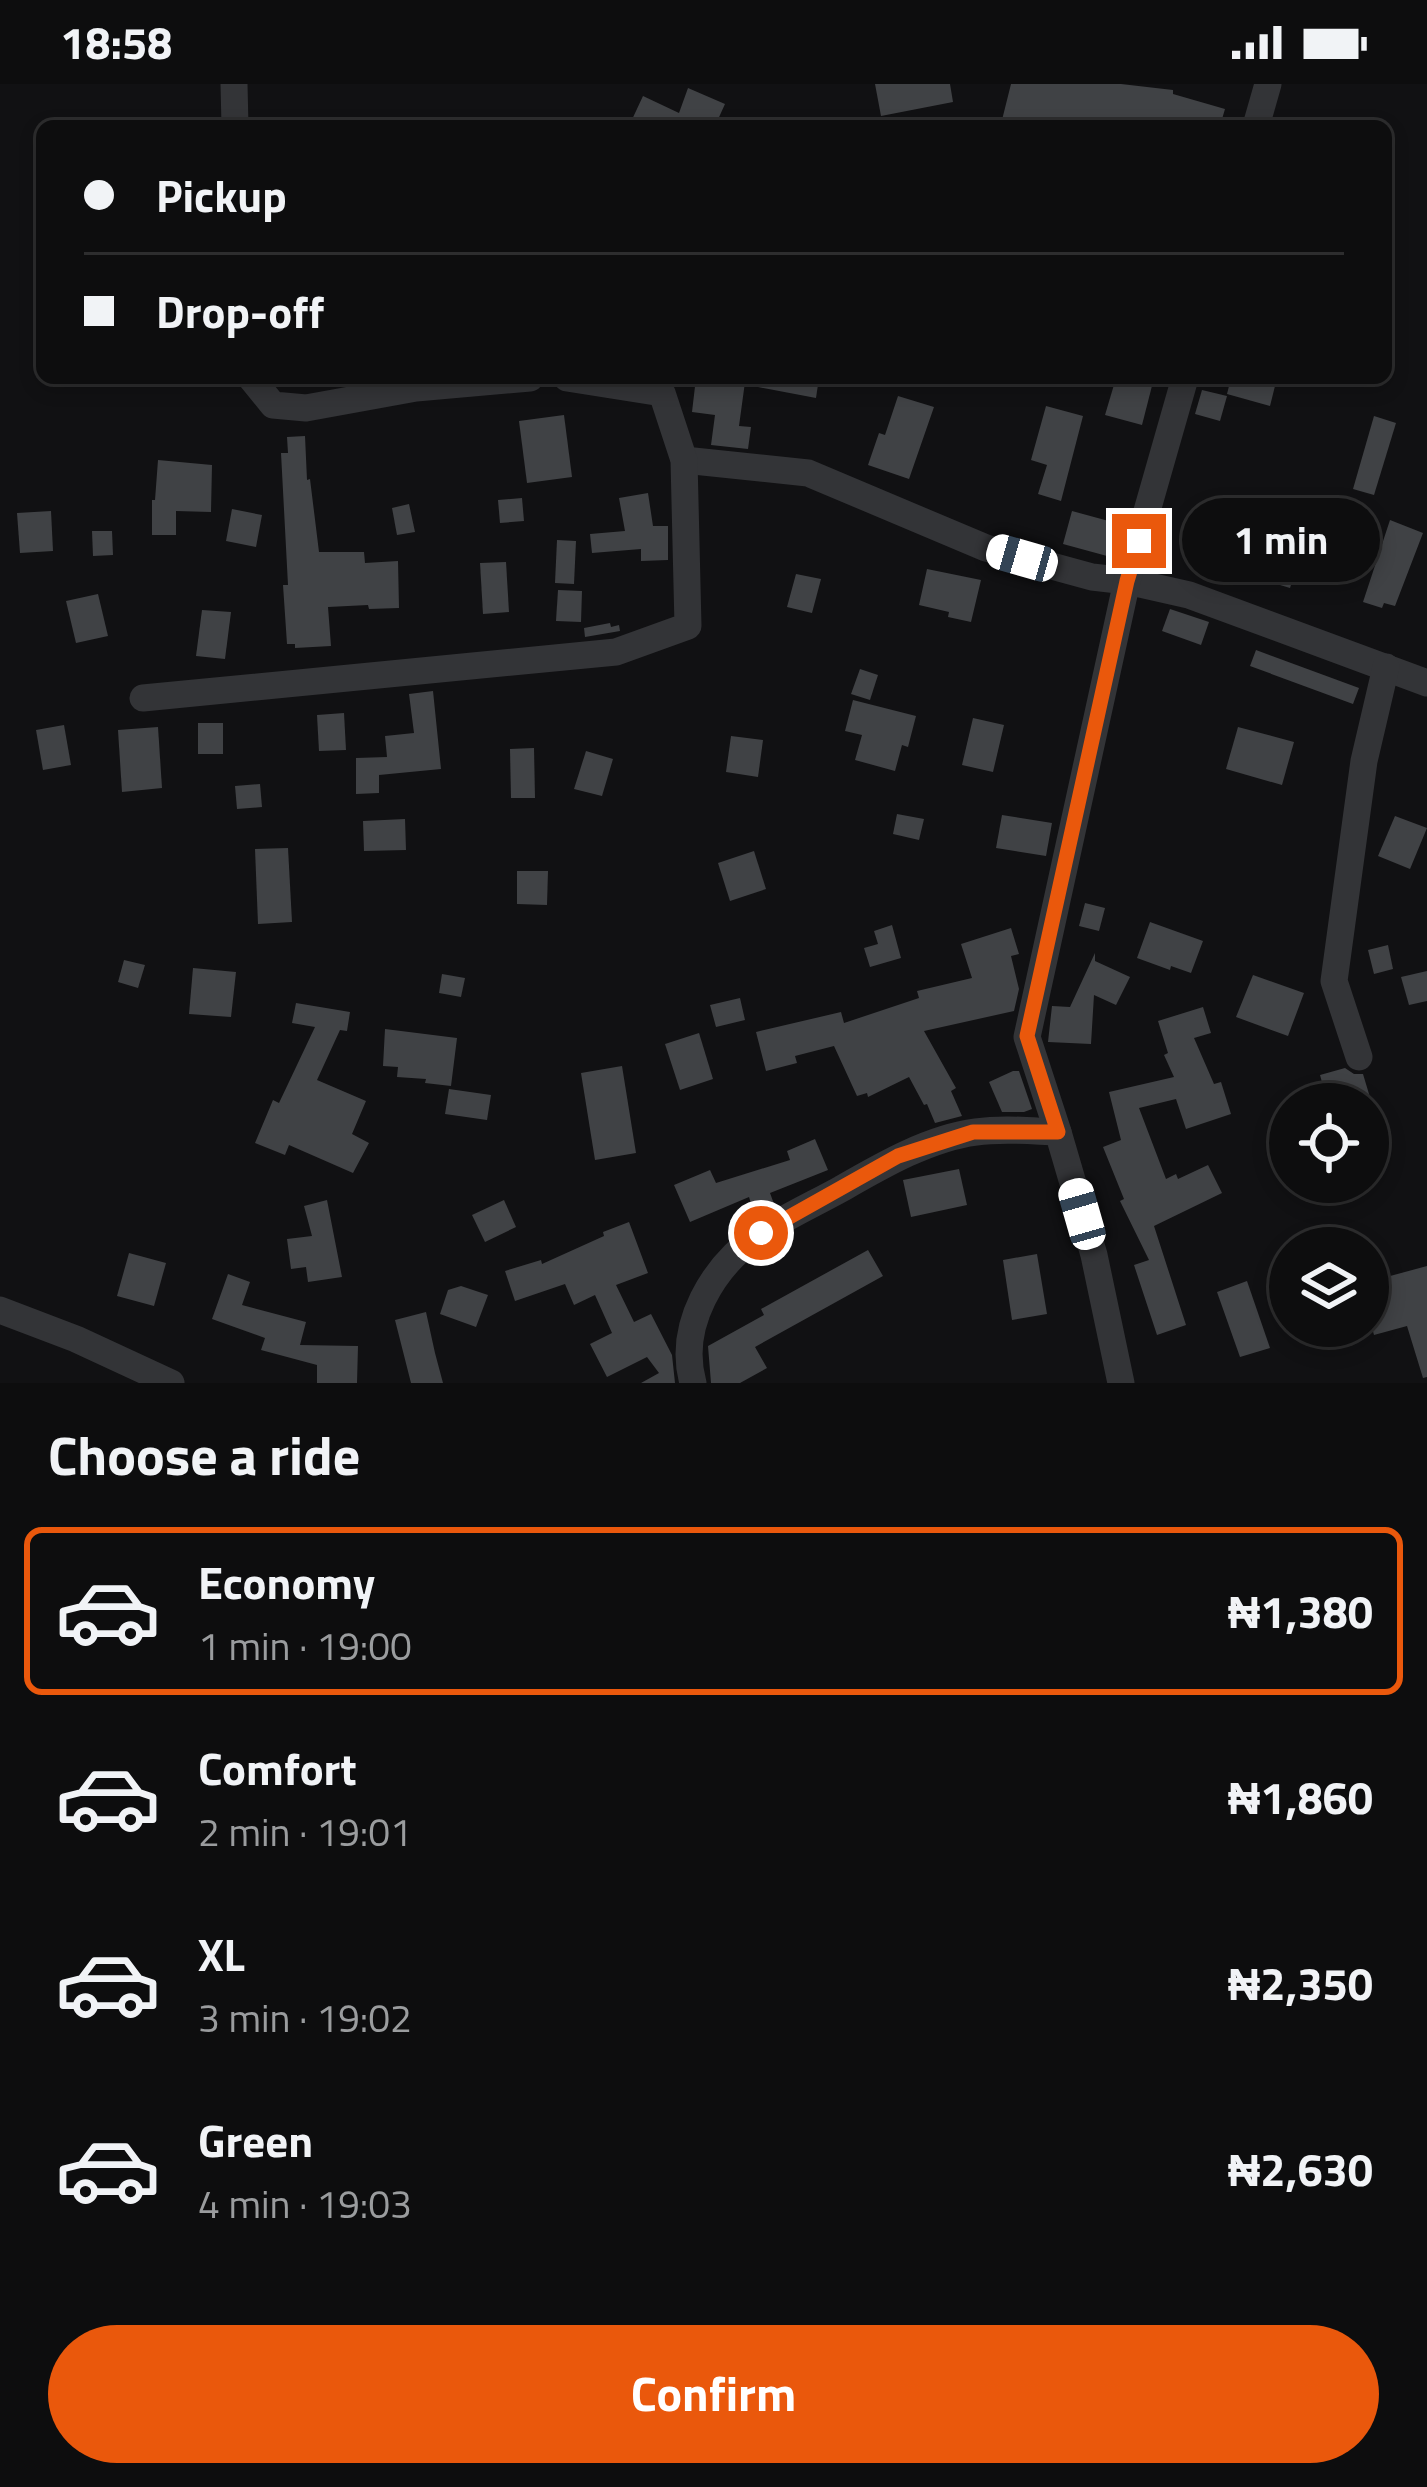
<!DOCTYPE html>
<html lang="en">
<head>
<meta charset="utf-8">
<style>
	:root { --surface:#0d0d0e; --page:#161617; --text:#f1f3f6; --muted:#9a9c9e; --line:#2d2d2e; --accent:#ea580c }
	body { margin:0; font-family:"Titillium Web",sans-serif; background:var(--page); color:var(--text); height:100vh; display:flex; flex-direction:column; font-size:45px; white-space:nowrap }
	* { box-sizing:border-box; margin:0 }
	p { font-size:39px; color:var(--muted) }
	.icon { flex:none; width:66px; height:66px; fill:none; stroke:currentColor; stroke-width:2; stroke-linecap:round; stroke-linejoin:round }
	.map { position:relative; height:1299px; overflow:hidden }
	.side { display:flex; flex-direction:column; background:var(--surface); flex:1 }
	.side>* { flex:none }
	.guide { position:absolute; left:36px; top:36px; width:1356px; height:264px; border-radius:18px; box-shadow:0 6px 18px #0003,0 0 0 3px var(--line); display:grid; align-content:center; height:264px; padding:0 48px; background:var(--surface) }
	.controls { position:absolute; left:1269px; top:999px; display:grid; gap:24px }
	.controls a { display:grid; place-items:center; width:120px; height:120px; border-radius:50%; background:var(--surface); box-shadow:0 6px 18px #0003,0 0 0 3px var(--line); font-size:60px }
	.end { position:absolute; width:54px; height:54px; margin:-27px; border:15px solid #ea580c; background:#fff; box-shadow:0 0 0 6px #fff }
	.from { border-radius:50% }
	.bubble { position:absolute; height:84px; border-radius:42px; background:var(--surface); box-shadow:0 6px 18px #0003,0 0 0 3px var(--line); font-size:39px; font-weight:700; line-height:84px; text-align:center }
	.car { position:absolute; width:36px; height:72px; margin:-36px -18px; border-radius:15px; box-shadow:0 0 9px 3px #0007; background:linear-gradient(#fff 24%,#345 0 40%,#fff 0 76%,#345 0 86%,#fff 0) }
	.guide b { display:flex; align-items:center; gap:42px; height:114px; font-size:45px }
	.guide b+b { border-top:3px solid var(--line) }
	.guide i { width:30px; height:30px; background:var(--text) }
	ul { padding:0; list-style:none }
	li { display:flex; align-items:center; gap:36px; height:168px; margin:0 24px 18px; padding:0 24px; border:6px solid transparent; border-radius:18px }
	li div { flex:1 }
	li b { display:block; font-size:45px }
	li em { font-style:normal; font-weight:700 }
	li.on { border-color:var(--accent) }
	li>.icon { width:108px; height:108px; stroke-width:1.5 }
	h2 { padding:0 48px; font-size:54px; line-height:144px }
	.primary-button { display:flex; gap:24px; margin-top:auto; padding:24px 48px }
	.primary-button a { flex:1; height:138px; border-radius:72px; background:var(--accent); color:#fff; font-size:48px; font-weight:700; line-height:138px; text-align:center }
	.status { display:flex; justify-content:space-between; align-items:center; height:84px; padding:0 60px; background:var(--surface); direction:ltr }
	.status svg { height:33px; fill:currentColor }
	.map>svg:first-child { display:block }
</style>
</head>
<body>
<div class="status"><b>18:58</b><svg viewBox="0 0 49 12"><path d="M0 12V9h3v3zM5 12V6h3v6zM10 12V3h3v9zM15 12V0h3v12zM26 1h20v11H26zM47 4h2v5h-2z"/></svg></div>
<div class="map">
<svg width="1427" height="1299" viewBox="0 0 1427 1299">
	<rect width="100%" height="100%" fill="#111113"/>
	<!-- building -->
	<g fill="#404245">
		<polygon points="875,0 950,0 953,18 881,32"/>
		<polygon points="1011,0 1121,0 1173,6 1173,10 1225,25 1220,42 1061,42 1037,39 1037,42 1030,42 1002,36"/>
		<polygon points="688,4 725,20 715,42 629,42 643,12 679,29"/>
		<polygon points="696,294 745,298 739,342 751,343 748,365 711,361 715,331 692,328"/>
		<polygon points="759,294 819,294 816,314 758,303"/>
		<polygon points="1116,294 1154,294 1142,341 1105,331"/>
		<polygon points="1231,294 1277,294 1270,322 1227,310"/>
		<polygon points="1202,306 1227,312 1220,337 1195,330"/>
		<polygon points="898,312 934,323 909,395 868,381 879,349 885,351"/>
		<polygon points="1046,322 1083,332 1061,417 1038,410 1047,381 1031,376"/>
		<polygon points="564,331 572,393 527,399 519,337"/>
		<polygon points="1374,332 1396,339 1374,411 1353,405"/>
		<polygon points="305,352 307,396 310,395 319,468 364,468 365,479 398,477 399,524 369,525 368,521 328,523 331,562 295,564 295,560 287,560 283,501 288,501 281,369 288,369 287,353"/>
		<polygon points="158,376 212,381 211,428 176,427 176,451 152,451 152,416 155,416"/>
		<polygon points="648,409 653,442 668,442 668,476 641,477 641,465 592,469 590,450 625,447 619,414"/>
		<polygon points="522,414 524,437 500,439 498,416"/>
		<polygon points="409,420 415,448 397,451 392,424"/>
		<polygon points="232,425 262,431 256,463 226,457"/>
		<polygon points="51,427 53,467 20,469 17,429"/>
		<polygon points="1072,427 1116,439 1107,472 1063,460"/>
		<polygon points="1390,436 1423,449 1395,522 1384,519 1382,524 1363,518"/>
		<polygon points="92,447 112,447 113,471 93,472"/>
		<polygon points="1282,450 1305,457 1290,504 1267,497"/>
		<polygon points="557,456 576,457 574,500 555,499"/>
		<polygon points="506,478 509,528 483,530 480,479"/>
		<polygon points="927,485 981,496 971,538 948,533 949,528 919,521"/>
		<polygon points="796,490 821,495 812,529 787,523"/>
		<polygon points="558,506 582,507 581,538 556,537"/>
		<polygon points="98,510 108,552 76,559 66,517"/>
		<polygon points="1170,525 1209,538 1201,561 1162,547"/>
		<polygon points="202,526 231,528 225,575 196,572"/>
		<polygon points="610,539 611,543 619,541 620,547 585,553 584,544"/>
		<polygon points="1256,566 1359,604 1353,620 1250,582"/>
		<polygon points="860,585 878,591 870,616 851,610"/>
		<polygon points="433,607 441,685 379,691 379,709 356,710 356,674 387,673 385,652 414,649 409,610"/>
		<polygon points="853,616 916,632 908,663 902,661 895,687 855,676 862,651 845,647"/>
		<polygon points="344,629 346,666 319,667 317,631"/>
		<polygon points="973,634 1004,641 993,688 962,681"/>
		<rect x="198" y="639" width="25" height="31"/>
		<polygon points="64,641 71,681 43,686 36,646"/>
		<polygon points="158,643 162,704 122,708 118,646"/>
		<polygon points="1238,643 1294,658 1282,701 1226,685"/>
		<polygon points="731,652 763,656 758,693 726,688"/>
		<polygon points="534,664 535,714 511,714 510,665"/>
		<polygon points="586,667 613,675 602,712 574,705"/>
		<polygon points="260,700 262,723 237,725 235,702"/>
		<polygon points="897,730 924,735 919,756 893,750"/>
		<polygon points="1002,731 1052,739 1046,772 996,764"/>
		<polygon points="1395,732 1427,744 1410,785 1378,772"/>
		<polygon points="405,735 406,766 364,767 363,737"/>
		<polygon points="288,764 292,838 258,840 255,765"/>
		<polygon points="754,767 766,805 730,817 718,779"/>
		<polygon points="517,787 548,787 547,821 517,820"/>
		<polygon points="1085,819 1105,824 1099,847 1079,842"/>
		<polygon points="1150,838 1203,857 1191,889 1171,882 1170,886 1137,874"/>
		<polygon points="892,841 901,874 870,883 864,864 878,860 874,847"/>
		<polygon points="1011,844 1019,870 1011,872 1019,905 1014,927 924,947 956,1004 951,1007 962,1032 935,1039 927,1020 924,1021 909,993 868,1013 867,1009 857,1012 834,962 795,972 797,979 766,987 756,948 841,928 844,939 919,914 917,907 972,894 961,860"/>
		<polygon points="1388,861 1393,885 1374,890 1368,866"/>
		<polygon points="1095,869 1095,877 1130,893 1116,921 1094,911 1091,960 1048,958 1052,922 1070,923"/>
		<polygon points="124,876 145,881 138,904 118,898"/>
		<polygon points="193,884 236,888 231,933 189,930"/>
		<polygon points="1427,887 1427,917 1409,921 1401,893"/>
		<polygon points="442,890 465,894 461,913 439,909"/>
		<polygon points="1253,891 1304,909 1288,952 1236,933"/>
		<polygon points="740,914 745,936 716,943 710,921"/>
		<polygon points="296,919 350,928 347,947 340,946 317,996 366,1017 352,1050 369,1059 353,1089 289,1061 285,1071 255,1059 273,1016 279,1019 315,943 292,939"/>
		<polygon points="1203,923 1211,949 1194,954 1214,1000 1221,998 1231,1030 1186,1045 1176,1015 1139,1024 1166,1095 1176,1090 1178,1095 1208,1081 1222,1109 1154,1142 1186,1241 1157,1251 1134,1181 1149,1176 1120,1117 1124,1115 1103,1063 1121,1056 1109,1008 1174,993 1164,971 1168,969 1158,937"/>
		<polygon points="385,945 457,954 451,1002 425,999 426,995 397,993 398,983 383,982"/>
		<polygon points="699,949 713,995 680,1006 665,960"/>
		<polygon points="622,982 636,1069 595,1076 581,989"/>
		<polygon points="1345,984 1354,990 1363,990 1372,1020 1328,1020 1320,991"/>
		<polygon points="1013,987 1019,987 1032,1025 1024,1028 1002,1028 989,998"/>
		<polygon points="449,1005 491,1011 487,1036 445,1030"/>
		<polygon points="815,1055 828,1086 770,1109 774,1120 753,1126 749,1113 690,1138 674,1101 710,1086 716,1099 790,1076 787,1067"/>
		<polygon points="959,1085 967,1121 911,1133 903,1096"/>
		<polygon points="327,1116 342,1193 308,1198 306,1183 291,1185 287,1155 312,1152 304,1122"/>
		<polygon points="504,1116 516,1143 485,1158 472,1131"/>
		<polygon points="629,1138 648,1189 616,1201 634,1238 651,1230 672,1271 675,1299 641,1299 659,1289 647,1273 607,1293 590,1260 612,1249 595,1211 574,1221 565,1200 515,1217 505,1187 541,1176 542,1180 604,1152 603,1148"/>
		<polygon points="868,1166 883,1192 755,1263 767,1284 740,1299 711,1299 708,1262 764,1231 761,1225"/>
		<polygon points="129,1169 166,1179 154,1222 117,1212"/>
		<polygon points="1037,1170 1047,1230 1012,1236 1003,1176"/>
		<polygon points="1427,1182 1427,1293 1423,1294 1407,1242 1374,1251 1368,1229 1368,1198"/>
		<polygon points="228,1190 250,1198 242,1221 306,1238 300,1261 358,1262 357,1299 317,1299 317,1281 261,1266 265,1254 212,1235"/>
		<polygon points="1247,1197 1270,1264 1240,1273 1217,1208"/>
		<polygon points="461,1202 488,1211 476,1243 440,1230 448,1206"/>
		<polygon points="426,1228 435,1269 443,1299 411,1299 395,1236"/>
	</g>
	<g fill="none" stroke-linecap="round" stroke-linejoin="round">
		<!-- minor -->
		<g stroke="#333437" stroke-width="27">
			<polyline points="234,0 235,42"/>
			<polyline points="1256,42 1268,0"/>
			<polyline points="251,294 273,321 306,324 416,304 530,294"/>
			<polyline points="684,376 808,389 986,464 1092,493 1127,497 1189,511 1427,599"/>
			<polyline points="143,614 616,568 688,542 684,376 662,309 567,294"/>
			<polyline points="1359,973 1334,897 1364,677 1386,583"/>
			<polyline points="1058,1048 1027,953 1127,497 1185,294"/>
			<polyline points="0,1226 76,1255 171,1299"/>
			<path d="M 693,1299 C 677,1241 713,1182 760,1150 C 785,1133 814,1120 841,1105 C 881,1082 929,1054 976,1048 C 1003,1044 1031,1047 1058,1048 L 1094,1171 L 1121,1299"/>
		</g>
	</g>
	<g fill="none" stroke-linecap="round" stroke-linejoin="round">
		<!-- route -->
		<polyline stroke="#ea580c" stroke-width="15" points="761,1149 898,1072 973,1048 1058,1048 1027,952 1127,497 1139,457"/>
	</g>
</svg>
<div class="controls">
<a><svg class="icon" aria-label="locate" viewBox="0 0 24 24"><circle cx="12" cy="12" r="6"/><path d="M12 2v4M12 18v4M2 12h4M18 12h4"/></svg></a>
<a><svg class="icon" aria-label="layers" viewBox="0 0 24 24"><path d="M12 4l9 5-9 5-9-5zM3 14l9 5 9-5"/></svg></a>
</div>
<i class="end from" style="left:761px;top:1149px"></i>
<i class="end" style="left:1139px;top:457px"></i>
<div class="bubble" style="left:1182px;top:414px;width:198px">1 min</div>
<i class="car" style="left:1022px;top:474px;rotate:286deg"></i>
<i class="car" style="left:1082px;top:1130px;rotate:344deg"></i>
<div class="guide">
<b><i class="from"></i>Pickup</b>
<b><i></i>Drop-off</b>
</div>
</div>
<section class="side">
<h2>Choose a ride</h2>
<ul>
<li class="on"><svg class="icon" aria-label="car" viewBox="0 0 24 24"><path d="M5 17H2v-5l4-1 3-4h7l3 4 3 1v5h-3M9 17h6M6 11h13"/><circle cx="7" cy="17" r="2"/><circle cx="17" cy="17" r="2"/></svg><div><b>Economy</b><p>1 min · 19:00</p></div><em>₦1,380</em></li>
<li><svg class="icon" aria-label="car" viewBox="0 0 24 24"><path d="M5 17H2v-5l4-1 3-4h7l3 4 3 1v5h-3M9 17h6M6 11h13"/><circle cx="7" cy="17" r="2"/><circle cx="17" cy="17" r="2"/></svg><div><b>Comfort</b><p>2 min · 19:01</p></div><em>₦1,860</em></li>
<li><svg class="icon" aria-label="car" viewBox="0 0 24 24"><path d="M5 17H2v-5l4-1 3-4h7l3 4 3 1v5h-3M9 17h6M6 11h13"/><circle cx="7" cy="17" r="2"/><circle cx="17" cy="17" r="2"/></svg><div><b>XL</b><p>3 min · 19:02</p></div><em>₦2,350</em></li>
<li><svg class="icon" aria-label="car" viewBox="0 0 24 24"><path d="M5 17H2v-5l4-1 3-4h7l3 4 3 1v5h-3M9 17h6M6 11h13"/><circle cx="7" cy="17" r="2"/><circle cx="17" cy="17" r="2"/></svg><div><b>Green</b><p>4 min · 19:03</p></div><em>₦2,630</em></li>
</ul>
<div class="primary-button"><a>Confirm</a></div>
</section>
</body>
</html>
